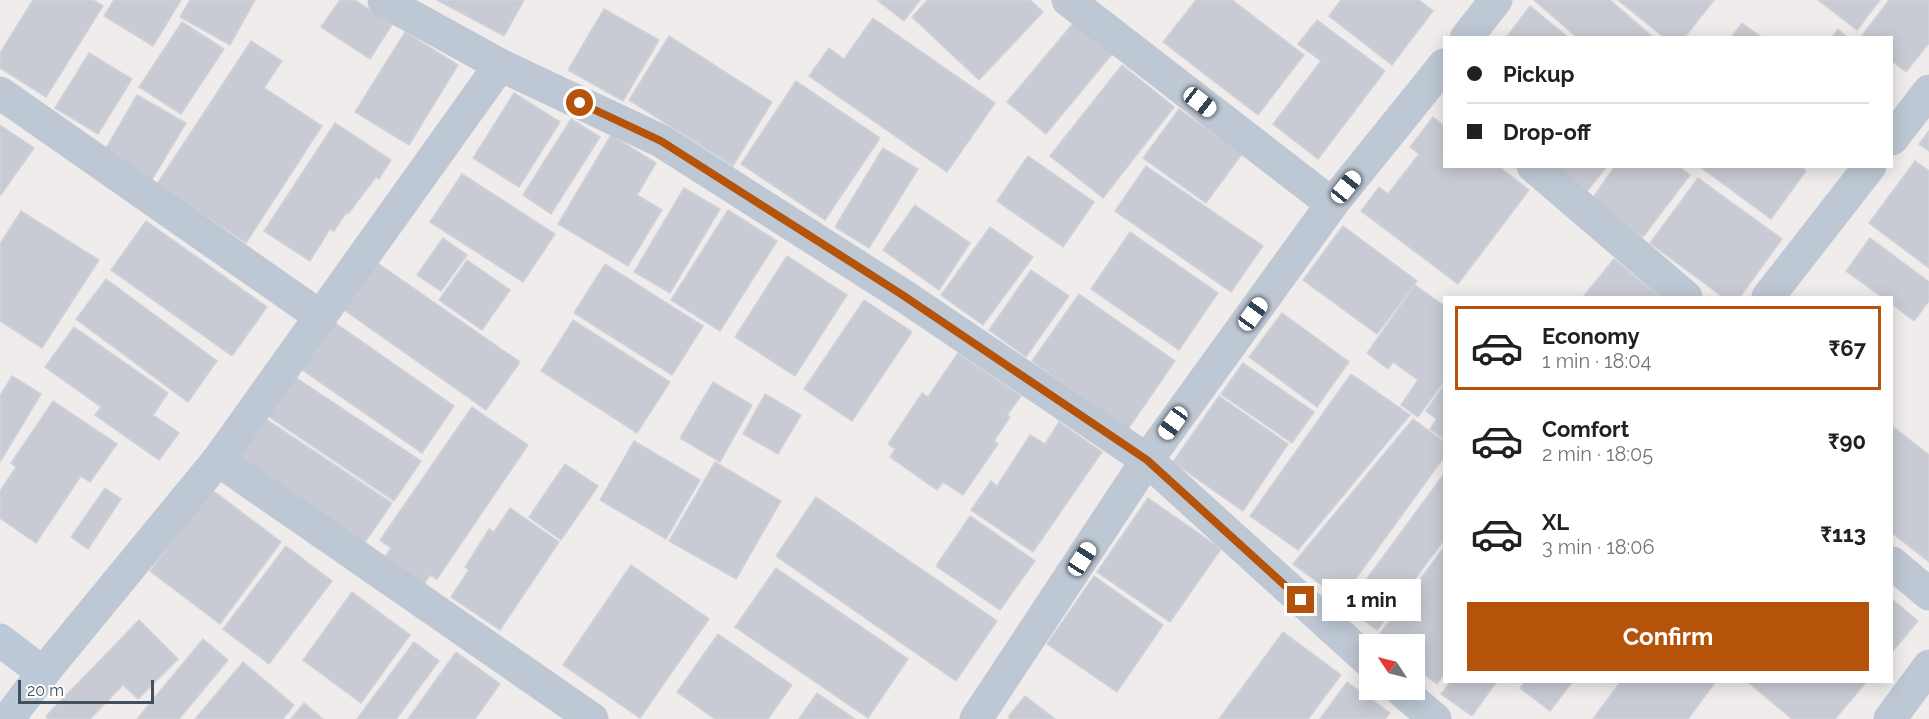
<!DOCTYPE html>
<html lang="en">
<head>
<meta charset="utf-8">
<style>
	:root { --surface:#fff; --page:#f2f2f2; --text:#202124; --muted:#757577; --line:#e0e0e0; --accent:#b45309 }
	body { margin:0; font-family:Raleway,sans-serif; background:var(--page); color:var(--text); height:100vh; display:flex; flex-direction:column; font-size:22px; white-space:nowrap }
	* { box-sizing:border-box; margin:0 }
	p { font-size:20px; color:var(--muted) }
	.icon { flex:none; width:33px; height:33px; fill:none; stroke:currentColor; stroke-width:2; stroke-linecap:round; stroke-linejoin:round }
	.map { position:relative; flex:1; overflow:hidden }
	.side { position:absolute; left:1443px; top:296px; width:450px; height:387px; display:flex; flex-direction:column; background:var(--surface); border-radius:0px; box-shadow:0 3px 15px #0003 }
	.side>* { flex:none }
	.hud { position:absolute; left:1443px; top:36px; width:450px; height:132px; border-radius:0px; box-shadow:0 3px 15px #0003; display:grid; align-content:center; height:132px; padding:0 24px; background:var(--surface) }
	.needle { width:39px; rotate:305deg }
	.tools { position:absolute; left:1359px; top:634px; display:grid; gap:12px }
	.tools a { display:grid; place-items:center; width:66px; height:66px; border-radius:0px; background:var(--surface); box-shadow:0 3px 15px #0003; font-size:30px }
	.scale { position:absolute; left:18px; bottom:15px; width:136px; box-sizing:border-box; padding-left:6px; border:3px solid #434f5c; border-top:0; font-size:16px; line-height:21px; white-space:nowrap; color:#434f5c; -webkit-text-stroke:4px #fff; paint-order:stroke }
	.end { position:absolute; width:27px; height:27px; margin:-14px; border:8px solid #b45309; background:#fff; box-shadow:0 0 0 3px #fff }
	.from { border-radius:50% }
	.bubble { position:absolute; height:42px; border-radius:0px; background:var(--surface); box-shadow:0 3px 15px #0003; font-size:20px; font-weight:700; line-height:42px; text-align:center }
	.car { position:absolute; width:18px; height:36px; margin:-18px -9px; border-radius:8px; box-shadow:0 0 4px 2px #0007; background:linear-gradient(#fff 24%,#345 0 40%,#fff 0 76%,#345 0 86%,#fff 0) }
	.hud b { display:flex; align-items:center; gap:21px; height:57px; font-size:22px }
	.hud b+b { border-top:2px solid var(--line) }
	.hud i { width:15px; height:15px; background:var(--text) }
	ul { padding:10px 0 0; list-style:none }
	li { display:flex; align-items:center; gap:18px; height:84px; margin:0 12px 9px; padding:0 12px; border:3px solid transparent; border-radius:0px }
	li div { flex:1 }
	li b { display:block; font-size:22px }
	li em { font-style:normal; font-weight:700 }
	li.on { border-color:var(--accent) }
	li>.icon { width:54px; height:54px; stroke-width:1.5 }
	.primary-button { display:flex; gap:12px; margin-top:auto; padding:12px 24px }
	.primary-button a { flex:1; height:69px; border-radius:0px; background:var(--accent); color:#fff; font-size:24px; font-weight:700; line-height:69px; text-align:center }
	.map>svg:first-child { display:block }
</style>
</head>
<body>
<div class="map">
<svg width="1929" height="719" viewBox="0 0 1929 719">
	<rect width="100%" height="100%" fill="#f0ecec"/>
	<!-- building -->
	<g fill="#c8cbd3" stroke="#d0d2d9" stroke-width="1.5">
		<polygon points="33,0 93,0 103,6 46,97 0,68 0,53"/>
		<polygon points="114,0 181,0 153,46 104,16"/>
		<polygon points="190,0 255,0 230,45 180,17"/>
		<polygon points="340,0 355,0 392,25 370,59 321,27"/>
		<polygon points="437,0 524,0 504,36"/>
		<polygon points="877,0 920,0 904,21"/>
		<polygon points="928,0 1030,0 1043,12 979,80 912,17"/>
		<polygon points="1196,0 1232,0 1304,55 1258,115 1163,42"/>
		<polygon points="1341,0 1419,0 1433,11 1392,65 1329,16"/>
		<polygon points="1534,0 1610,0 1654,38 1578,38"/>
		<polygon points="1618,0 1714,0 1684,38 1665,38"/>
		<polygon points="1818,0 1880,0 1857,30"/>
		<polygon points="1889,0 1929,0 1929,43 1906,72 1892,61 1892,38 1861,37"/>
		<polygon points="1530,6 1569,38 1506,38"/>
		<polygon points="604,9 659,40 623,101 568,70"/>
		<polygon points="873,18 995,103 947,172 809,76 829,48 844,59"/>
		<polygon points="1317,20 1385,71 1318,159 1273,124 1321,61 1298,44"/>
		<polygon points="1075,21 1113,53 1046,134 1007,102"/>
		<polygon points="182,22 224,49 181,114 139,87"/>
		<polygon points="1742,23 1762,38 1731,38"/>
		<polygon points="1838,29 1848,38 1832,38"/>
		<polygon points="405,32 458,65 409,145 355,112"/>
		<polygon points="669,36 772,102 733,166 629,100"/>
		<polygon points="251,41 282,61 264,88 322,126 246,243 157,184"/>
		<polygon points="89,53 132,79 98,134 55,108"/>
		<polygon points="1122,65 1174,107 1103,198 1050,156"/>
		<polygon points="796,81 880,138 825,220 741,164"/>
		<polygon points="514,93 560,122 519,187 473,158"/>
		<polygon points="137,95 186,123 150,183 102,155"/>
		<polygon points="1179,109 1242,154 1206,203 1143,158"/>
		<polygon points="1433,117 1444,126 1444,166 1498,166 1529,190 1458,284 1361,211 1379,187 1388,194 1419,154 1410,147"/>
		<polygon points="571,119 600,137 551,214 523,195"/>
		<polygon points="335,123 391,160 379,179 376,177 348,214 346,213 334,231 330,229 310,261 264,231"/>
		<polygon points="0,125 34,148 0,196"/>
		<polygon points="1929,131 1929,151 1919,144"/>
		<polygon points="611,135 656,163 637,195 662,210 628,266 558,224"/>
		<polygon points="883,148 918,169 869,248 835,227"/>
		<polygon points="1028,156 1094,202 1063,247 997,201"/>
		<polygon points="1915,161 1929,171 1929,268 1869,223"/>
		<polygon points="1146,166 1263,246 1231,292 1115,211"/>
		<polygon points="1549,166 1607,166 1585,194"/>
		<polygon points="1615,166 1678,166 1690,175 1643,237 1592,199"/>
		<polygon points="1699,166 1800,166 1806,171 1771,219"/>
		<polygon points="462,174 555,234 523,282 430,222"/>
		<polygon points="1698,178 1782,239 1740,297 1723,297 1650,243"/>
		<polygon points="684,188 720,209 670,293 634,272"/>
		<polygon points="915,205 970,243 939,290 883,250"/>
		<polygon points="728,210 777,241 720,331 671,300"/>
		<polygon points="21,211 99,260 42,348 0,321 0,244"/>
		<polygon points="146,221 267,307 232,356 111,270"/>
		<polygon points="1343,226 1417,281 1377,334 1303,280"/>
		<polygon points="990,227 1033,257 983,325 941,295"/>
		<polygon points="1130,232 1218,293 1179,350 1091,289"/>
		<polygon points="443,238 467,255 441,291 417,275"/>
		<polygon points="1870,238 1929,282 1929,301 1914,321 1892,304 1892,297 1882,297 1846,271"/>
		<polygon points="787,256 847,295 795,376 735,337"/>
		<polygon points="1614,259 1660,297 1583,297"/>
		<polygon points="467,260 510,290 482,330 439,300"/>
		<polygon points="376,262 520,362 486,410 343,309"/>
		<polygon points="605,264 703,326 672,375 574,313"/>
		<polygon points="1031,270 1069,296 1026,357 989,330"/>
		<polygon points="106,279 217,361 188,402 76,319"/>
		<polygon points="1415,285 1444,306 1444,381 1418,417 1401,405 1418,380 1393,362 1388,369 1367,353"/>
		<polygon points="1079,294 1175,361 1128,429 1032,361"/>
		<polygon points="864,300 912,332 852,421 804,389"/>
		<polygon points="1282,313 1349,362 1317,407 1249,357"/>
		<polygon points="573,320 670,382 637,433 541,371"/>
		<polygon points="334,322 454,406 422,453 301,369"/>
		<polygon points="74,327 168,393 153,415 179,433 159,460 95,415 101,407 45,367"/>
		<polygon points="958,353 1021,396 1007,415 1010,417 994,441 998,444 963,495 943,482 937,490 890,457 895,449 888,444 922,393 928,397"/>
		<polygon points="1243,363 1314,412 1292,443 1221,394"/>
		<polygon points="289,373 421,461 394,501 262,412"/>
		<polygon points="1351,374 1410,415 1298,550 1250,516"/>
		<polygon points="12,376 41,394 0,462 0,396"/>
		<polygon points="713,382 752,405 720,462 680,438"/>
		<polygon points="1444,385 1444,439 1430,429 1437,419 1426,411"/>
		<polygon points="765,394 801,415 778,454 743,434"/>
		<polygon points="1219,396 1288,444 1243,511 1173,462"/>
		<polygon points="53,401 117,444 90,482 81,476 36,543 0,518 0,491 16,467 11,463"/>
		<polygon points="472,407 528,445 437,579 430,575 424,584 385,557 391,548 380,540"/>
		<polygon points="263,417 392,503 361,548 233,463"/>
		<polygon points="1413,419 1444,442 1444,457 1341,599 1293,564"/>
		<polygon points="1059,422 1102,452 1033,552 971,510 991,481 997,486 1030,435 1045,444"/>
		<polygon points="1892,426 1929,455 1929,562 1892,533"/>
		<polygon points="634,441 700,480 666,539 600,500"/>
		<polygon points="715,462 781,501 736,579 669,541"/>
		<polygon points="565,464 598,486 561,540 529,517"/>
		<polygon points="1444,474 1444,540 1377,630 1346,607"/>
		<polygon points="105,488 121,499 88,549 71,537"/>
		<polygon points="211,489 281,542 220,624 150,571"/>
		<polygon points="816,497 997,621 956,681 776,556"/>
		<polygon points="1148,498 1221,549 1170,622 1097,572"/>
		<polygon points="510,508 559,542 500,630 451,597 469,570 465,567 489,529 494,532"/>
		<polygon points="970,516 1035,561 1000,610 936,566"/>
		<polygon points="286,546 332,581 269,664 223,629"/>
		<polygon points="1444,547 1444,674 1437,684 1414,667 1414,645 1385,645 1376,639"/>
		<polygon points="631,565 709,619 640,718 563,665"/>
		<polygon points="776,568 908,659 868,718 735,627"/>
		<polygon points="1094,576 1163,625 1117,692 1047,644"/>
		<polygon points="352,592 410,635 361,703 303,660"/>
		<polygon points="1892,599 1918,621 1892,652"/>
		<polygon points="139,620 178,659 138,699 123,685 90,719 48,719 46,716"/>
		<polygon points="1283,632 1341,675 1308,719 1219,719"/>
		<polygon points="718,634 792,685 768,719 715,719 677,692"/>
		<polygon points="203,639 228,660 179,719 137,719"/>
		<polygon points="414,642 439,661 396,719 357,719"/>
		<polygon points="456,652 500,684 475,719 408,719"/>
		<polygon points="243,662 294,705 283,719 195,719"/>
		<polygon points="1451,681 1497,681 1472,716 1441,694"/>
		<polygon points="1525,681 1573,681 1550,711 1520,688"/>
		<polygon points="1621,681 1716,681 1688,719 1593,719"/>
		<polygon points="1750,681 1867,681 1835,719 1792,719 1749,683"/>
		<polygon points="1347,682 1390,713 1385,719 1320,719"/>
		<polygon points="817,693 855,719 799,719"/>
		<polygon points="1025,696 1055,719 1011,719 1008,717"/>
		<polygon points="304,703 323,719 291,719"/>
	</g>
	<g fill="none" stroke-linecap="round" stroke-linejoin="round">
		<!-- street -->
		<g stroke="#bec8d4" stroke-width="33">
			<polyline points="384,0 384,1 500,65 661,141 901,294 1147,460 1370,662"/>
			<polyline points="1068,0 1332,204"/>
			<polyline points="1466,38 1496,0"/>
			<polyline points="0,93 321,317"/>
			<polyline points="1892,139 1929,91"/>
			<polyline points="1533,166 1686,297"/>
			<polyline points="1768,297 1870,166"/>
			<polyline points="218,460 592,719"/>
			<polyline points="1892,563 1929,594"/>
			<polyline points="43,673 218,460 500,65"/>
			<polyline points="1401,690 1435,719"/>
			<polyline points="976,719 1147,460 1332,204 1444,65"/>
			<polyline points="1890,719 1929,666"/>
		</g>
		<!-- secondary -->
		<polyline stroke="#bdc8d8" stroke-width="33" points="0,640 43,673 8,719"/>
	</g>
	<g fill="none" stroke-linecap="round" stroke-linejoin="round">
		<!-- route -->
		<polyline stroke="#b45309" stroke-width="8" points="580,103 661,141 901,294 1147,460 1301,600"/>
	</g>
</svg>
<div class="tools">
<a><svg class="needle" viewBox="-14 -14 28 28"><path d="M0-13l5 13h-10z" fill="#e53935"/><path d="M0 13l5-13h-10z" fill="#757577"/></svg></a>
</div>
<div class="scale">20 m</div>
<i class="end from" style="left:580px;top:103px"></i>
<i class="end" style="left:1301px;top:600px"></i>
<div class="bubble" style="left:1322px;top:579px;width:99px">1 min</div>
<i class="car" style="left:1200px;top:102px;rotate:128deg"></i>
<i class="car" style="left:1346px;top:187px;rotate:39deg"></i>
<i class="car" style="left:1253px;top:314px;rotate:36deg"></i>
<i class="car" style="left:1173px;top:423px;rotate:216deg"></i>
<i class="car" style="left:1082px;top:559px;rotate:33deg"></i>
<div class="hud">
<b><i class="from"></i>Pickup</b>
<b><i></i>Drop-off</b>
</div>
<section class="side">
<ul>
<li class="on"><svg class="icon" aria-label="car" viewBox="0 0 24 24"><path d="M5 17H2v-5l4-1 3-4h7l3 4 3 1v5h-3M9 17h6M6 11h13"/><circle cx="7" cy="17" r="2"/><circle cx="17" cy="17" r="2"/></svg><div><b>Economy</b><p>1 min · 18:04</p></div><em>₹67</em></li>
<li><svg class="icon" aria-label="car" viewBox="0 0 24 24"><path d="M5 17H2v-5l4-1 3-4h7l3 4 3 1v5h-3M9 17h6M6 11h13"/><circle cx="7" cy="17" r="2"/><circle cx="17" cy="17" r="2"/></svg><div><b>Comfort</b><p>2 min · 18:05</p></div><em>₹90</em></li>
<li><svg class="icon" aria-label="car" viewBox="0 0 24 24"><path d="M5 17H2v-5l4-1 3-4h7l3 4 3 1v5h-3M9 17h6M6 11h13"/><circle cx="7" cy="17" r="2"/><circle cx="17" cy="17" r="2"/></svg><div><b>XL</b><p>3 min · 18:06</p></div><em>₹113</em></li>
</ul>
<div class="primary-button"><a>Confirm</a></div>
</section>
</div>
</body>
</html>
